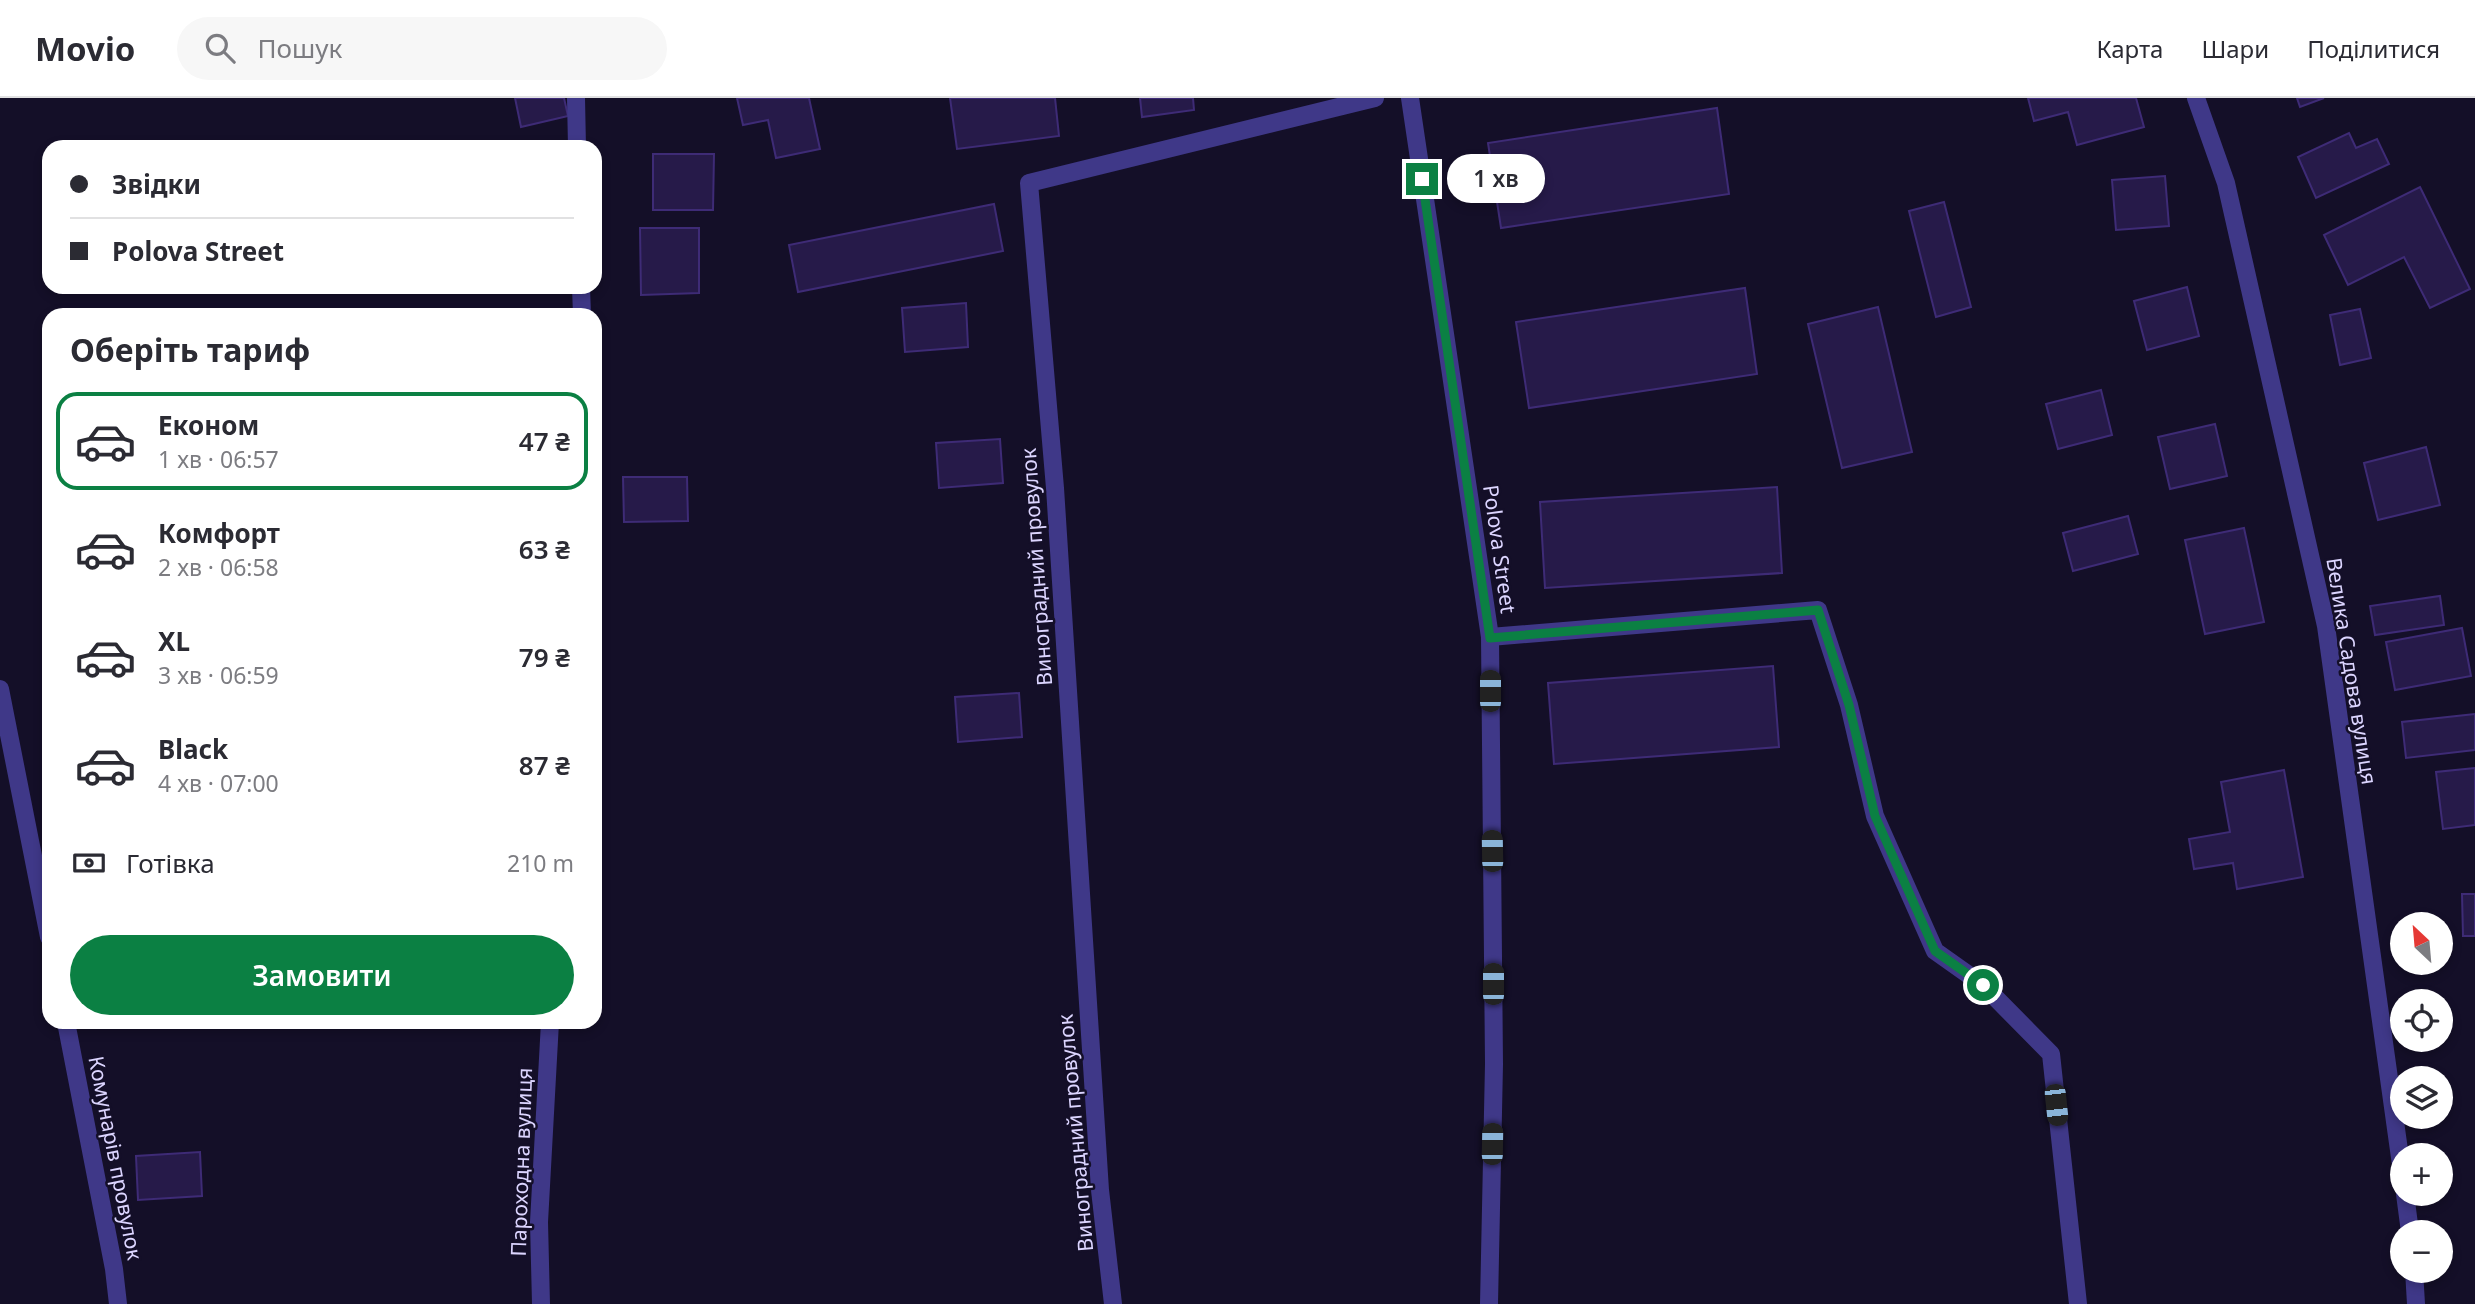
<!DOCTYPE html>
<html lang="uk">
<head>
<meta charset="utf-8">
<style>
	:root { --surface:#fff; --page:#f7f7f7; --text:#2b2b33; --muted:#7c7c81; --line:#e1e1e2; --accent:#0b8043 }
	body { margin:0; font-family:"Noto Sans",sans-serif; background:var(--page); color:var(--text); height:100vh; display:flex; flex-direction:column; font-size:26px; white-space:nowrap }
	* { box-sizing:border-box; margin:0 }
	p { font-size:23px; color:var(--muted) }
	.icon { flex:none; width:38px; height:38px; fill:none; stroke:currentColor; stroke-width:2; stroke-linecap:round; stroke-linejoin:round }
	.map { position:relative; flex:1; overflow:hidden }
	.side { position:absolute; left:42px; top:210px; width:560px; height:721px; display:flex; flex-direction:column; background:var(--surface); border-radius:21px; box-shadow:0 4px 10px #0003 }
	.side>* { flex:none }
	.top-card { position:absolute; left:42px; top:42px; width:560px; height:154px; border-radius:21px; box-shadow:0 4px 10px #0003; display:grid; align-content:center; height:154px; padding:0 28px; background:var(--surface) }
	.needle { width:46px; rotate:334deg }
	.fabs { position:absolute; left:2390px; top:814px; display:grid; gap:14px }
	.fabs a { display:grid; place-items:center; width:63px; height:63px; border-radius:50%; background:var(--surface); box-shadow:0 4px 10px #0003; font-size:35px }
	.end { position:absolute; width:32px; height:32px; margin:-16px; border:9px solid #0b8043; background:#fff; box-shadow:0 0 0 4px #fff }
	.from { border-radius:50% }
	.bubble { position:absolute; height:49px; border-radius:24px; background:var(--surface); box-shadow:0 4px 10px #0003; font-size:23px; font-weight:600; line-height:49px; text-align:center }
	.car { position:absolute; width:21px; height:42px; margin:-21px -10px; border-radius:9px; box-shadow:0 0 5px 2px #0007; background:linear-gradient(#222 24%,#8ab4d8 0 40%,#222 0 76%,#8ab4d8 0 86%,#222 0) }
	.top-card b { display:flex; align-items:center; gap:24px; height:66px; font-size:26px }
	.top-card b+b { border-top:2px solid var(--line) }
	.top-card i { width:18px; height:18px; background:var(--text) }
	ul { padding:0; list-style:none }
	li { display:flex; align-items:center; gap:21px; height:98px; margin:0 14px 10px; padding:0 14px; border:4px solid transparent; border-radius:21px }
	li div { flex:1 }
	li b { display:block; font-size:26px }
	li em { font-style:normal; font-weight:600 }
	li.current { border-color:var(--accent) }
	li>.icon { width:63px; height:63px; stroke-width:1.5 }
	h2 { padding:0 28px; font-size:32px; line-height:84px }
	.pay { display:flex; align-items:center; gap:18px; height:77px; padding:0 28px; font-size:26px }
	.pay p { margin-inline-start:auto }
	.primary-button { display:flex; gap:14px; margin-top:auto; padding:14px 28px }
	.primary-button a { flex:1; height:80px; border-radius:42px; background:var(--accent); color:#fff; font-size:28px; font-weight:600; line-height:80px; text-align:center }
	header { display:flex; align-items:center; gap:42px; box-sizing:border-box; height:98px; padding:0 35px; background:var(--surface); border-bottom:2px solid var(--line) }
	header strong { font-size:33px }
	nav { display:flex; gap:38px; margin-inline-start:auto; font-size:24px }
	.search { width:490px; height:63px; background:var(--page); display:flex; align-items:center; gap:18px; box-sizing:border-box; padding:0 24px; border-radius:38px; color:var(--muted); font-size:26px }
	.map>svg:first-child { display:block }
</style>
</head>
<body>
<header>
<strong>Movio</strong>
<div class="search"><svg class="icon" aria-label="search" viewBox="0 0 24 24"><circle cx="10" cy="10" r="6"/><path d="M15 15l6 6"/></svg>Пошук</div>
<nav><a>Карта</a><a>Шари</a><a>Поділитися</a></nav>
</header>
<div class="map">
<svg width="2475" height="1206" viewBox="0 0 2475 1206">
	<rect width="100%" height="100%" fill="#140f28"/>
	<!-- building -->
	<g fill="#261a49" stroke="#3e2b76" stroke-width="2">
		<polygon points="515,0 564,0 568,18 521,29"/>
		<polygon points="737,0 809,0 820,51 776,60 768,22 743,27"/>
		<polygon points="950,0 1055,0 1059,38 957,51"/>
		<polygon points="1140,0 1193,0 1194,12 1142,19"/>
		<polygon points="2028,0 2136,0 2144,29 2077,47 2068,14 2034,23"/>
		<polygon points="2297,0 2324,0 2300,9"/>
		<polygon points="1717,10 1729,96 1501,130 1488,45"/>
		<polygon points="2349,35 2356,50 2377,41 2389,66 2316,100 2298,59"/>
		<polygon points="653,56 714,56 713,112 653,112"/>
		<polygon points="2165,78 2169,128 2116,132 2112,82"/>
		<polygon points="2420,89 2470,191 2430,210 2404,159 2348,187 2324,137"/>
		<polygon points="1944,104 1971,209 1936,219 1909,113"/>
		<polygon points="994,106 1003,153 798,194 789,147"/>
		<polygon points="640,130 699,130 699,195 641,197"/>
		<polygon points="2187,189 2199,238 2147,252 2134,203"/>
		<polygon points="1745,190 1757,276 1529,310 1516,224"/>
		<polygon points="966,205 968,249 905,254 902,210"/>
		<polygon points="1878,209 1912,354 1842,370 1808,226"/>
		<polygon points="2360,211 2371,260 2340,267 2330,217"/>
		<polygon points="2101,292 2112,337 2058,351 2046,306"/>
		<polygon points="2215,326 2227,378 2170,391 2158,339"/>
		<polygon points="1000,341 1003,385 939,390 936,345"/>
		<polygon points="2426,349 2440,407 2378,422 2364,365"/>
		<polygon points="623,379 687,379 688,423 624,424"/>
		<polygon points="1777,389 1782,475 1545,490 1540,404"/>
		<polygon points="2128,418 2138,456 2073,473 2063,435"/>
		<polygon points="2244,430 2264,524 2205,536 2185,442"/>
		<polygon points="2440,498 2444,527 2375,537 2370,508"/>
		<polygon points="2462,530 2471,578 2395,592 2386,544"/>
		<polygon points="1773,568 1779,649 1554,666 1548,585"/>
		<polygon points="1019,595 1022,639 958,644 955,599"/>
		<polygon points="2475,616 2475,652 2406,660 2402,624"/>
		<polygon points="2475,670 2475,727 2443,731 2436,674"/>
		<polygon points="2284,672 2303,779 2237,791 2233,765 2194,771 2189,741 2230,734 2221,684"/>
		<polygon points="2462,796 2475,796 2475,838 2463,838"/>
		<polygon points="200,1054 202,1098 138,1102 136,1058"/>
	</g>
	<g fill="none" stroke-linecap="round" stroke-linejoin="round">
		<!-- service -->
		<g stroke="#3f3888" stroke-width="18">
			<polyline points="1490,539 1818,512 1849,607 1875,718 1935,853 1983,887 2051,956 2078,1206"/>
			<polyline points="1113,1206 1100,1092 1055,390 1029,85 1375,0"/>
		</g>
		<!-- minor -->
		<g stroke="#3f3888" stroke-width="18">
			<polyline points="576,0 577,49"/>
			<polyline points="1410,0 1490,539 1494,966 1489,1206"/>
			<polyline points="2196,0 2226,85 2326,528 2403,1081"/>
			<polyline points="581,189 582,217"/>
			<polyline points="0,591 49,839"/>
			<polyline points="66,924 114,1171 118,1206"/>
			<polyline points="2405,1096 2410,1134"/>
			<polyline points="2414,1172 2416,1206"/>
			<polyline points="541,1206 539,1124 550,924"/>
		</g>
	</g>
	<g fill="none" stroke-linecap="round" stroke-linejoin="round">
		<!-- route -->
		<polyline stroke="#0b8043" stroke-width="9" points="1422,81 1490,540 1818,512 1849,607 1875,718 1935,853 1983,887"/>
	</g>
	<g text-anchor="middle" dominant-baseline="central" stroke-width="5" stroke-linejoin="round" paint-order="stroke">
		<!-- street labels -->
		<g font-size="21" fill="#dcd5ff" stroke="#140f28">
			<text transform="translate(1500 451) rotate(82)">Polova Street</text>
			<text transform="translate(1036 469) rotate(-94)">Виноградний провулок</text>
			<text transform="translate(2352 573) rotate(81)">Велика Садова вулиця</text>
			<text transform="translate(1075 1035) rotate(-95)">Виноградний провулок</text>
			<text transform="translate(116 1060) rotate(79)">Комунарів провулок</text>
			<text transform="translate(521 1064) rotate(-88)">Пароходна вулиця</text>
		</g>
	</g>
</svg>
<div class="fabs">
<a><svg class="needle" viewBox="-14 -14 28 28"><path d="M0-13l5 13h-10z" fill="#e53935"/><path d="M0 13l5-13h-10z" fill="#7c7c81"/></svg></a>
<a><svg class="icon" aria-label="locate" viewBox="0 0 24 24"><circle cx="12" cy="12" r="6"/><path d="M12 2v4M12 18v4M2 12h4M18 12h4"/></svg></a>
<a><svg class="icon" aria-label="layers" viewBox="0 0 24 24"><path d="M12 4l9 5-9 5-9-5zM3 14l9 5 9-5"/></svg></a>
<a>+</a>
<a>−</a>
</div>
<i class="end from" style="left:1983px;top:887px"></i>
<i class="end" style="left:1422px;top:81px"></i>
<div class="bubble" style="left:1447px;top:56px;width:98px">1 хв</div>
<i class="car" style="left:1490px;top:593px;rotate:0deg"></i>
<i class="car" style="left:1492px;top:753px;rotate:359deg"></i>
<i class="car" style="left:1493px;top:886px;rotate:0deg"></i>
<i class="car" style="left:2056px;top:1007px;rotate:174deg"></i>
<i class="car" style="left:1492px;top:1046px;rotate:1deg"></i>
<div class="top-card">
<b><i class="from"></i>Звідки</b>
<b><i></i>Polova Street</b>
</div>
<section class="side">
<h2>Оберіть тариф</h2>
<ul>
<li class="current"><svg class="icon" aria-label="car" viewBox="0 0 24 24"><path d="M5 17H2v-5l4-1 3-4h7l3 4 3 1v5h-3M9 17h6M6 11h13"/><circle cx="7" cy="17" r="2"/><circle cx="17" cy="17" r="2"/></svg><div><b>Економ</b><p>1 хв · 06:57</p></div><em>47 ₴</em></li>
<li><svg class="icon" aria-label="car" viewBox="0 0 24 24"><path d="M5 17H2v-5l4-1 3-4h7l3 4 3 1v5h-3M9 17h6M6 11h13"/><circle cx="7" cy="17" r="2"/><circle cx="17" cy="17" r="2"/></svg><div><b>Комфорт</b><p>2 хв · 06:58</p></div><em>63 ₴</em></li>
<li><svg class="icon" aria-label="car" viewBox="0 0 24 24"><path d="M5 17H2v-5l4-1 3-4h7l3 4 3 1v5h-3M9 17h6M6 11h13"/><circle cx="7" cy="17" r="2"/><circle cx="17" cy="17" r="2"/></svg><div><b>XL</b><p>3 хв · 06:59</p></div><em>79 ₴</em></li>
<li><svg class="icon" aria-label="car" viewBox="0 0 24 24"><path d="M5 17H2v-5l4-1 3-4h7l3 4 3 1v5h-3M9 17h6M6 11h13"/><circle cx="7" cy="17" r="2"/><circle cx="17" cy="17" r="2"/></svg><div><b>Black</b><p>4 хв · 07:00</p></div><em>87 ₴</em></li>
</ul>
<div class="pay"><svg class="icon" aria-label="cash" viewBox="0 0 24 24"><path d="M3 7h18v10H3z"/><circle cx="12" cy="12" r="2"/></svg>Готівка<p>210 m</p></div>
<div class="primary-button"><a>Замовити</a></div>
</section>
</div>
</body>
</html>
